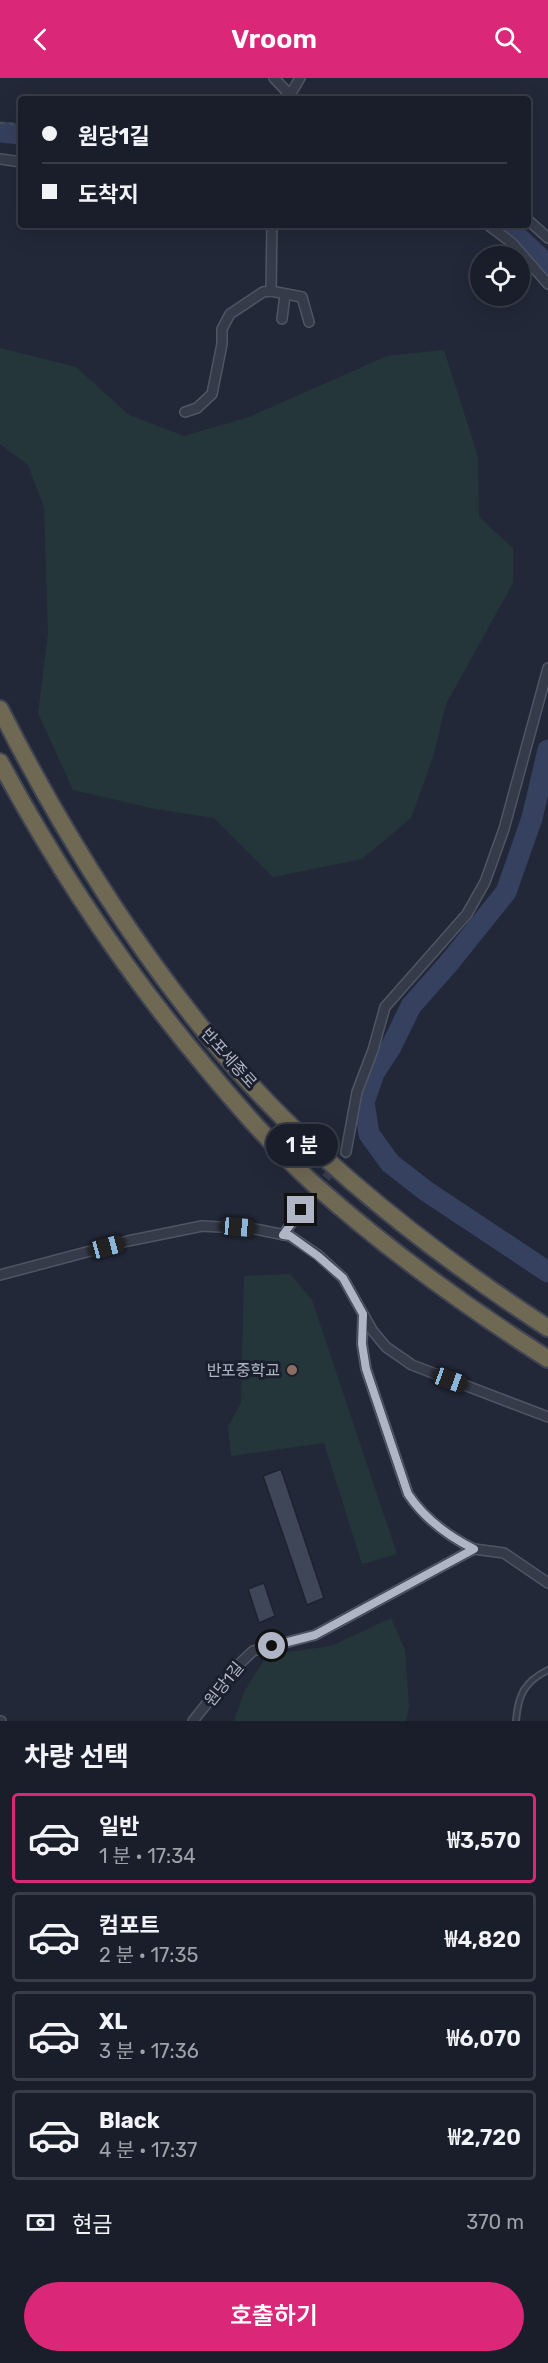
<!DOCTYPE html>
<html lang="ko">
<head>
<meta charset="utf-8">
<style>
	:root { --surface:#1a1e2a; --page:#272b36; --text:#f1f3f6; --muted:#9fa2a8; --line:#383c47; --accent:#db2777 }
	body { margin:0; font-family:Rubik,"Noto Sans KR",sans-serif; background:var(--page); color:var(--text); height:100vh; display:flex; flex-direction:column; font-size:22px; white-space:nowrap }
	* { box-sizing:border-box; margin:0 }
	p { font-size:20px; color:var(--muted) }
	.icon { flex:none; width:33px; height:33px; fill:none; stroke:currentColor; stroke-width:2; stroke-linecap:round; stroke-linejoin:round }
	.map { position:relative; height:1643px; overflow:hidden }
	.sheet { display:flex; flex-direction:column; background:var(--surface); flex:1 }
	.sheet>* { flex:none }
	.hud { position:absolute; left:18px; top:18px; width:513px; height:132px; border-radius:6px; box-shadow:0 6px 24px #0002,0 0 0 2px var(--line); display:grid; align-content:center; height:132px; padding:0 24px; background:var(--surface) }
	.tools { position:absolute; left:470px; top:168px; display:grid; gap:12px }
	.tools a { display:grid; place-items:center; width:60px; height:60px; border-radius:50%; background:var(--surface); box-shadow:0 6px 24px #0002,0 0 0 2px var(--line); font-size:30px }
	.end { position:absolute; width:27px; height:27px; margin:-14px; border:8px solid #b0b5c5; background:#111; box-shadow:0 0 0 3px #111 }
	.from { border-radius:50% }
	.bubble { position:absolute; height:42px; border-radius:21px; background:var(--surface); box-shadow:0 6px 24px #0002,0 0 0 2px var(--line); font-size:20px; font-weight:600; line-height:42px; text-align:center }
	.car { position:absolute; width:18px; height:36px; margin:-18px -9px; border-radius:8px; box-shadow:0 0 4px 2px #0007; background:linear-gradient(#222 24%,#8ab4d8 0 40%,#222 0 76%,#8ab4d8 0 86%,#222 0) }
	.hud b { display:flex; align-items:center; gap:21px; height:57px; font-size:22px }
	.hud b+b { border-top:2px solid var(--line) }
	.hud i { width:15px; height:15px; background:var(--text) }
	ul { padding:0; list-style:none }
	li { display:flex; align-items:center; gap:18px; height:90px; margin:0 12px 9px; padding:0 12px; border:3px solid var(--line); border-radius:6px }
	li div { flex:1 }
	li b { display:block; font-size:22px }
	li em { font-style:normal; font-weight:600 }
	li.on { border-color:var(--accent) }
	li>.icon { width:54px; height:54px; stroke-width:1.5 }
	h2 { padding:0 24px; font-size:27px; line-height:72px }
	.pay { display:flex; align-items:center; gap:15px; height:66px; padding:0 24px; font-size:22px }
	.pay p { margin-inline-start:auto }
	.cta { display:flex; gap:12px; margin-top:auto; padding:12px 24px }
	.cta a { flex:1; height:69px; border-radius:36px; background:var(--accent); color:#fff; font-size:24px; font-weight:600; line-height:69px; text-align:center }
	header { display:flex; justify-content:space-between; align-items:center; height:78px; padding:0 24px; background:var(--accent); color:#fff; font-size:27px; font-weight:600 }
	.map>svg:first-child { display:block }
</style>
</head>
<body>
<header><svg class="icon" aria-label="back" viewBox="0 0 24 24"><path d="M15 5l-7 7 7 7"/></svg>Vroom<svg class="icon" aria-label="search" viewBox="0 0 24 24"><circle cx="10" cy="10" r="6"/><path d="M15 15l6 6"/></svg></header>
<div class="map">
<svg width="548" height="1643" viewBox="0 0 548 1643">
	<rect width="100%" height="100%" fill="#222838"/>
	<!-- green -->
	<g fill="#25363b">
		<polygon points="0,270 76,289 129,337 184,358 249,339 387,278 444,272 478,379 479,439 513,470 513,505 446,626 433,679 411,740 362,781 273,799 214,740 155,731 73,712 38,635 48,555 44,429 28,387 0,366"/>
		<polygon points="290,1196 312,1222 397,1476 362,1486 324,1365 231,1378 228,1349 241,1325 244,1198"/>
		<polygon points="391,1540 405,1572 409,1629 406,1643 234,1643 244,1614 267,1577 331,1568"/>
	</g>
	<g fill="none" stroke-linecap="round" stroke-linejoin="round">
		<!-- river -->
		<g stroke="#36415f" stroke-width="21">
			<polyline points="0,54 21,56"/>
			<polyline points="505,147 548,187"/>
			<polyline points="548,672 532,740 506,814 449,885 411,928 391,969 374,995 364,1024 369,1056 390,1085 426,1113 548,1194"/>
		</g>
	</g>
	<!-- building -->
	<g fill="#3e4658" stroke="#1d2230" stroke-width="1.5">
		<polygon points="281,1391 324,1520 307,1527 263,1398"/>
		<polygon points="264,1505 275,1538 259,1545 248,1511"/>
	</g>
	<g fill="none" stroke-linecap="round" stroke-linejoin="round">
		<!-- street-tunnel -->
		<polyline stroke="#373d4d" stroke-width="9" stroke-dasharray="9 4.5" stroke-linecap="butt" points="301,1132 346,1074"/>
		<defs>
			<path id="lane" d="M 516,1643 C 518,1617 524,1604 548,1592"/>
			<g id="street">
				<polyline points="274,0 294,21"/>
				<polyline points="290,17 300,0"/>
				<polyline points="0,81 21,84"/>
				<polyline points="528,142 548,160"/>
				<polyline points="488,147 512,165 548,206"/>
				<polyline points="271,213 272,147"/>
				<polyline points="282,241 285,217"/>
				<polyline points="185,334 197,330 212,316 222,266 222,251 230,236 263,214 271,213 302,219 309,244"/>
				<polyline points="346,1074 357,1014 373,972 385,929 467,836 485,804 504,751 548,590"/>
				<polyline points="283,1157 301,1132"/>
				<polyline points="0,1197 128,1163 202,1148 255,1151 290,1158 318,1177 343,1200 372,1252 386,1269 412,1287 548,1339"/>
				<path d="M 363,1238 L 362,1266 L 366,1291 L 408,1416 C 424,1440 448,1458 474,1471"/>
				<polyline points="0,1643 1,1643"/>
				<polyline points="193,1643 235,1590 253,1573 315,1557 474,1471 504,1475 548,1505"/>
			</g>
			<g id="highway">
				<path d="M 0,631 C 58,746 126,856 206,955 C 299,1070 425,1170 548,1250"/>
				<path d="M 0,684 C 59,794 127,896 208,992 C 241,1032 277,1073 316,1108 C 389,1173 465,1228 548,1281"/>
			</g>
		</defs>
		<!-- lane casing -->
		<use href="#lane" stroke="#505564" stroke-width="8"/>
		<!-- street casing -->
		<use href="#street" stroke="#505564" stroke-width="12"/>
		<!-- highway casing -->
		<use href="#highway" stroke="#404554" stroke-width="20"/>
		<!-- path -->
		<polyline stroke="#425157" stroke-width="2" stroke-dasharray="4.5 4.5" stroke-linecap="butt" points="0,45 21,46"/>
		<!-- lane -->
		<use href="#lane" stroke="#363b49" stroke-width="4.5"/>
		<!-- street -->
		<use href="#street" stroke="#363b49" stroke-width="9"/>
		<!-- highway -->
		<use href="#highway" stroke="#6f6853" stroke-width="16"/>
	</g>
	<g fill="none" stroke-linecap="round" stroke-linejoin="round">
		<!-- route -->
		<path stroke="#b0b5c5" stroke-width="8" d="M 272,1568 L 315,1557 L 474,1471 C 448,1458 424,1440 408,1416 L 366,1291 L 362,1266 L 363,1236 L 343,1200 L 318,1178 L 290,1158 L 283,1157 L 301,1132"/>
	</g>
	<!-- markers -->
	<circle fill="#8d6e63" stroke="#1b202e" stroke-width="2" cx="292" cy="1292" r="6"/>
	<g text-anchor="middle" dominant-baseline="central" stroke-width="6" stroke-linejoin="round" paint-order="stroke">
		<!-- street labels -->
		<g font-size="16" fill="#b0b5c5" stroke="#1b202e">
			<text transform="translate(229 980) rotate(48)">반포세종로</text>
			<text transform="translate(224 1606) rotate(-51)">원당1길</text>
		</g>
		<!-- poi labels -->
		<g font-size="16" fill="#b0b5c5" stroke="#1b202e" text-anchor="end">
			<text x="280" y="1292">반포중학교</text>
		</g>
	</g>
</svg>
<div class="tools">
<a><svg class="icon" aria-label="locate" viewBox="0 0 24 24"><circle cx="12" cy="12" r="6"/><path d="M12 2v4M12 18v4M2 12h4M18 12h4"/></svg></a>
</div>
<i class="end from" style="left:272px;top:1568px"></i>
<i class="end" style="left:301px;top:1132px"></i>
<div class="bubble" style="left:266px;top:1046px;width:72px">1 분</div>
<i class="car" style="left:238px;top:1149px;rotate:95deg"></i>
<i class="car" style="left:107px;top:1169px;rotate:75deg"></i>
<i class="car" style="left:450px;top:1302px;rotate:110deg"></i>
<div class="hud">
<b><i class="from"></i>원당1길</b>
<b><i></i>도착지</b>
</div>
</div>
<section class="sheet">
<h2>차량 선택</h2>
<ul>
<li class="on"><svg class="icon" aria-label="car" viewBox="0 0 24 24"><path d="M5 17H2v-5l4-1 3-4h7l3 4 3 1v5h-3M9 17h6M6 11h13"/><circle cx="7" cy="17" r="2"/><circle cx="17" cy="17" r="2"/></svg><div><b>일반</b><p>1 분 · 17:34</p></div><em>₩3,570</em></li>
<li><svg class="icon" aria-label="car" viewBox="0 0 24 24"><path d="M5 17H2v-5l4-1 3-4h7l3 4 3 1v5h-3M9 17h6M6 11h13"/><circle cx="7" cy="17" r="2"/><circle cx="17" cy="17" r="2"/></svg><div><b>컴포트</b><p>2 분 · 17:35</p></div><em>₩4,820</em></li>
<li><svg class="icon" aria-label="car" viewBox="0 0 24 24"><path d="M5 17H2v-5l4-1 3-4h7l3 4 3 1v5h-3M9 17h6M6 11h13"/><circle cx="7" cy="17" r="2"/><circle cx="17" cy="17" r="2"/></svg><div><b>XL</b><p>3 분 · 17:36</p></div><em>₩6,070</em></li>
<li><svg class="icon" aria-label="car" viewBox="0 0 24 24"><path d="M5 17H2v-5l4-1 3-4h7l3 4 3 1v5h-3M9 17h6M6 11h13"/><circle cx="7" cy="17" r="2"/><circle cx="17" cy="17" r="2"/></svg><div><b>Black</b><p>4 분 · 17:37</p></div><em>₩2,720</em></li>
</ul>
<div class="pay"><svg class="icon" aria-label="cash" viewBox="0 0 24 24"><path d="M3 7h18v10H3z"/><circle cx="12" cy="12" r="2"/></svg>현금<p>370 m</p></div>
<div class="cta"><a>호출하기</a></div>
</section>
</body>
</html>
